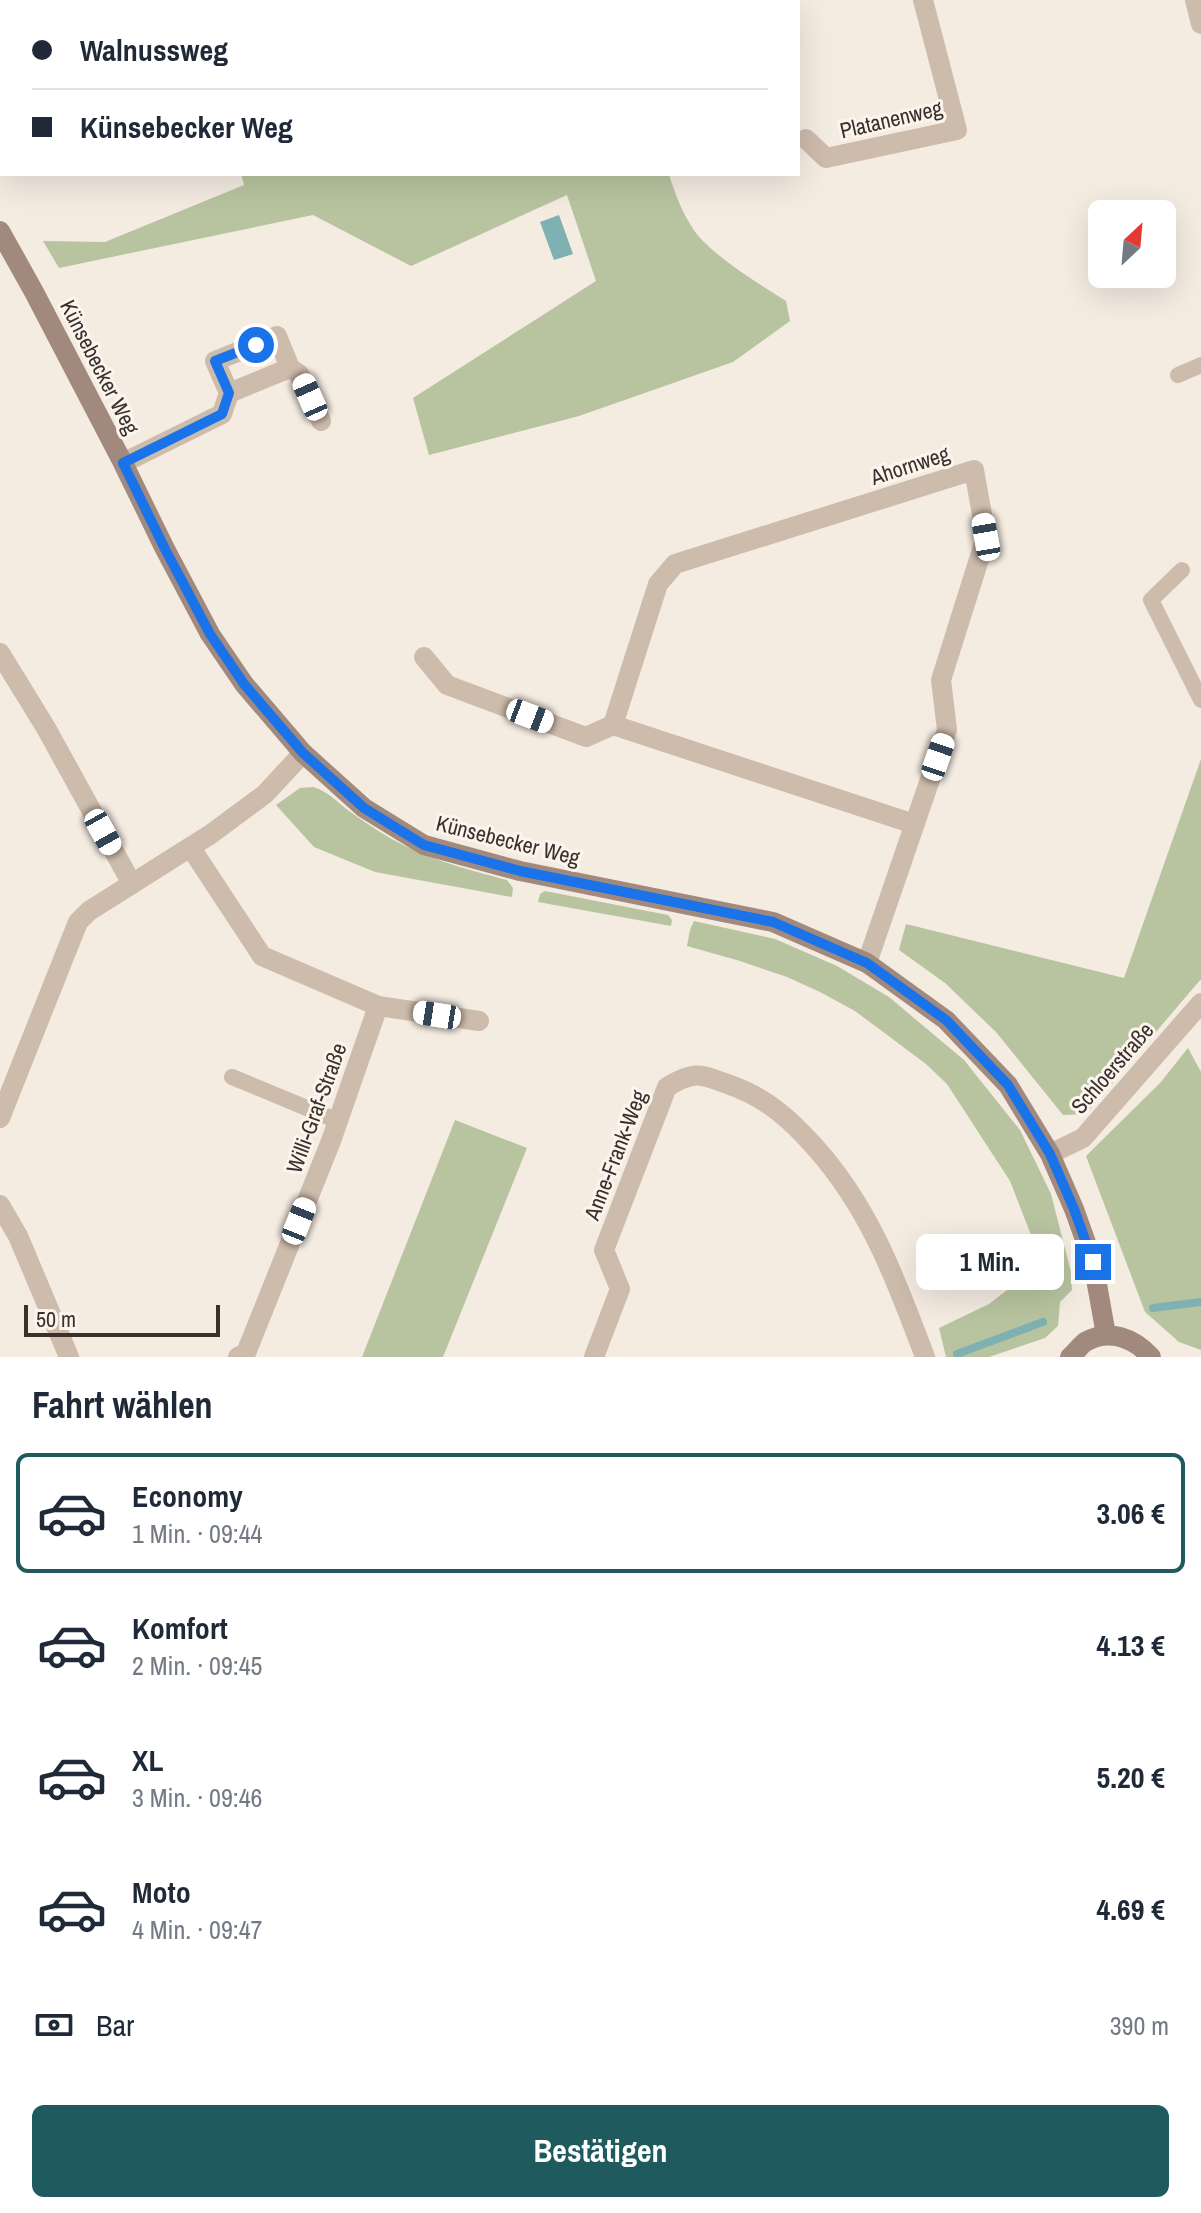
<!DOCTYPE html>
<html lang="de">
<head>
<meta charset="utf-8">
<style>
	:root { --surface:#fff; --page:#f6f6f7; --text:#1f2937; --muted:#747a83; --line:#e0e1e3; --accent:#1f5a5e }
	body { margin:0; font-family:"Archivo Narrow",sans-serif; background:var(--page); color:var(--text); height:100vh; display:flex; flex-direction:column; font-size:30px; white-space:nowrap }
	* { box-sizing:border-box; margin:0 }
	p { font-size:26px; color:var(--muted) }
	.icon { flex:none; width:44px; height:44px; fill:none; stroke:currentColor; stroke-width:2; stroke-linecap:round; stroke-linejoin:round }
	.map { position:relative; height:1357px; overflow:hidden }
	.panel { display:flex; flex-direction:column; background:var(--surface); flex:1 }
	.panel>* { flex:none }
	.banner { position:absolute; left:0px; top:0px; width:800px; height:176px; box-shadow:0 8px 32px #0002; display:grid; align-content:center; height:176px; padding:0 32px; background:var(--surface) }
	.needle { width:52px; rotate:26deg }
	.tools { position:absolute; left:1088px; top:200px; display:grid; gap:16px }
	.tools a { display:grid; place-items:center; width:88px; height:88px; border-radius:12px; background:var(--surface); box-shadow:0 8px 32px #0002; font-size:40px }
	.scale { position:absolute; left:24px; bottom:20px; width:196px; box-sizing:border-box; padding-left:8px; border:4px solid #3b302b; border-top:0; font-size:22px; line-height:28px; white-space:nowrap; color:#3b302b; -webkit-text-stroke:6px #fbf5ee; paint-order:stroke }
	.end { position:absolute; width:36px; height:36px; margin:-18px; border:10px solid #1a73e8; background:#fff; box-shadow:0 0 0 4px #fff }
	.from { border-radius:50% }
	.bubble { position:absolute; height:56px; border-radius:12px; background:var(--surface); box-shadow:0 8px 32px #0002; font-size:26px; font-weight:700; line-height:56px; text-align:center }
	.car { position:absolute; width:24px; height:48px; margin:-24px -12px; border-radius:10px; box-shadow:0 0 6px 2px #0007; background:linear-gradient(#fff 24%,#345 0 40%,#fff 0 76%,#345 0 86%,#fff 0) }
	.banner b { display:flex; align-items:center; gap:28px; height:76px; font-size:30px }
	.banner b+b { border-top:2px solid var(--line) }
	.banner i { width:20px; height:20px; background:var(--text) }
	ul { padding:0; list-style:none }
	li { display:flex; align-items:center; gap:24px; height:120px; margin:0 16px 12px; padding:0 16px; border:4px solid transparent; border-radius:12px }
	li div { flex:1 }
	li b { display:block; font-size:30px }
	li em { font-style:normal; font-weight:700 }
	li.current { border-color:var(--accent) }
	li>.icon { width:72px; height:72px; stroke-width:1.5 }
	h2 { padding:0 32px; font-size:36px; line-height:96px }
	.pay { display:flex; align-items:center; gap:20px; height:88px; padding:0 32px; font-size:30px }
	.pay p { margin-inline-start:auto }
	.action { display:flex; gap:16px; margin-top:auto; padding:16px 32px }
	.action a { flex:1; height:92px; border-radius:12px; background:var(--accent); color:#fff; font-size:32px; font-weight:700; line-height:92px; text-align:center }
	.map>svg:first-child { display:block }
</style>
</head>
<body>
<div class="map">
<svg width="1201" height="1357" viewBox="0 0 1201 1357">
	<rect width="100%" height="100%" fill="#f4ebe1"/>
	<!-- green -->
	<g fill="#b8c4a0">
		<path d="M 241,174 L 669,174 C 675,195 687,225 703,241 C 727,265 758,283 786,301 L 790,321 L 733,362 L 579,416 L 429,455 L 413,398 L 596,281 L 567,195 L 411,266 L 313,215 L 59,268 L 43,241 L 105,242 L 244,185 Z"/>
		<polygon points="1201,759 1201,979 1086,1114 1063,1115 996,1032 945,983 899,950 906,924 1124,978"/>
		<path d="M 313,787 C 328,791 337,802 349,811 C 361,819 373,828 385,835 C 423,858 465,869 507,880 L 513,888 L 512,897 L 375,872 L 314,847 L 276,805 L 300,788 Z"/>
		<polygon points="545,891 668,915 672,920 671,926 538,902 540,894"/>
		<polygon points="694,921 775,939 837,966 889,997 964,1060 1020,1130 1051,1194 1071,1272 1072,1290 1060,1302 1058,1326 1045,1338 989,1357 946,1357 939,1328 989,1304 1042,1263 1010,1181 947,1084 926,1064 855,1011 820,992 787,977 740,961 687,946 690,930"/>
		<polygon points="1188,1048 1201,1072 1201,1350 1179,1342 1145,1312 1086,1156 1160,1083"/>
		<polygon points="455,1120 527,1148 443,1357 362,1357"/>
	</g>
	<!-- water -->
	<polygon fill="#7fb0b2" points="559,215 573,254 554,260 540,222"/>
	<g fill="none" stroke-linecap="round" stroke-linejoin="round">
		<!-- stream -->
		<g stroke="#7fb0b2" stroke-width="8">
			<polyline points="1153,1308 1201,1302"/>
			<polyline points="957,1354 1043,1322"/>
		</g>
		<!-- lane -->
		<g stroke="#cdbbac" stroke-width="16">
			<polyline points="1178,375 1201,365"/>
			<polyline points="1182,570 1151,600 1201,700"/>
			<polyline points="232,1077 338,1121"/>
		</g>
		<!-- street -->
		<g stroke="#cdbbac" stroke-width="20">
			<polyline points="1195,0 1201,24"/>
			<polyline points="806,139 826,158 957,130 923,0"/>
			<polyline points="290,368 299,374 321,421"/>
			<polyline points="123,463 222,414 229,393 215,361 277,336 290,368 229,393"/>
			<polyline points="0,653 46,728 132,884"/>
			<polyline points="424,657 447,685 586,737 613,725"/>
			<polyline points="191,848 262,956 378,1006 479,1021"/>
			<polyline points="867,963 947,730 941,680 986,537 974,470 675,564 658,584 613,725 914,824"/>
			<polyline points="0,1118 78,922 89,911 211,834 265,794 303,753"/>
			<polyline points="1050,1154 1083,1138 1201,1003"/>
			<polyline points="0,1205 18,1236 69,1357"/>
			<polyline points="238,1357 246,1353 331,1141 378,1006"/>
			<path d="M 594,1357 L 620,1289 L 604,1250 L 667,1087 C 695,1070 701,1074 730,1085 C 765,1097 790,1119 814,1146 C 870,1208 896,1280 925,1357"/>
		</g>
		<!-- secondary -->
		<g stroke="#a18a7d" stroke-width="20">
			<polyline points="0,231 34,292 123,463 165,549 210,634 244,684 303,753 364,808 424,845 520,871 773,922 867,963 946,1020 1008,1085 1050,1154 1074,1209 1093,1262 1106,1335"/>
			<path d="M 1070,1357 C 1075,1353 1080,1346 1085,1342 C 1109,1328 1134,1338 1151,1357"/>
		</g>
	</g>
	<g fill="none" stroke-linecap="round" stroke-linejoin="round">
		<!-- route -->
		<polyline stroke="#1a73e8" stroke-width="10" points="256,345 215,361 229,393 222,414 123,463 165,549 210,634 244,684 303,753 364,808 424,845 520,871 773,922 867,963 946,1020 1008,1085 1050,1154 1074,1209 1093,1262"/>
	</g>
	<g text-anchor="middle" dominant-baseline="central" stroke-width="6" stroke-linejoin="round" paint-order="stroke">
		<!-- street labels -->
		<g font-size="22" fill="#3b302b" stroke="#fbf5ee">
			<text transform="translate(891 119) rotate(-13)">Platanenweg</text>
			<text transform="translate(100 367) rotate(63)">Künsebecker Weg</text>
			<text transform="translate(910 465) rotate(-18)">Ahornweg</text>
			<text transform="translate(508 840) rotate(14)">Künsebecker Weg</text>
			<text transform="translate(1112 1068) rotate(-49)">Schloerstraße</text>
			<text transform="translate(316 1108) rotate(-70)">Willi-Graf-Straße</text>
			<text transform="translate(615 1155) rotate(-69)">Anne-Frank-Weg</text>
		</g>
	</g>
</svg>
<div class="tools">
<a><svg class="needle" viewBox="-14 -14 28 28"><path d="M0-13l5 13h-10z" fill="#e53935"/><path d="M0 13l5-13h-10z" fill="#747a83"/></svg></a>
</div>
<div class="scale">50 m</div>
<i class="end from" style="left:256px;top:345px"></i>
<i class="end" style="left:1093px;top:1262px"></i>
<div class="bubble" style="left:916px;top:1234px;width:148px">1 Min.</div>
<i class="car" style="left:310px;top:397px;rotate:336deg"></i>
<i class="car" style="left:986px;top:537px;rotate:350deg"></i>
<i class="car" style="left:530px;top:716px;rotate:111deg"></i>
<i class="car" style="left:938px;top:757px;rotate:19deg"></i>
<i class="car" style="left:103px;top:832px;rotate:151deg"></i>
<i class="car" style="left:437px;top:1015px;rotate:279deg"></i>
<i class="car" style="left:299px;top:1221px;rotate:22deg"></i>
<div class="banner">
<b><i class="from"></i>Walnussweg</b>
<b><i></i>Künsebecker Weg</b>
</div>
</div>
<section class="panel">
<h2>Fahrt wählen</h2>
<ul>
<li class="current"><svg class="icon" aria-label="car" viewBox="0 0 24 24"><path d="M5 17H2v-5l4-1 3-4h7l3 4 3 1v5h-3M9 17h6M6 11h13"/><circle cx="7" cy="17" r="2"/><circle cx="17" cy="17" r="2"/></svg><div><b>Economy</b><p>1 Min. · 09:44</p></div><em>3.06 €</em></li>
<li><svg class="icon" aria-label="car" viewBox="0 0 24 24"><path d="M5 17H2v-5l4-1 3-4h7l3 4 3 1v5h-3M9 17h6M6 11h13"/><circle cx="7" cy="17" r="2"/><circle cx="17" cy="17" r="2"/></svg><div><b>Komfort</b><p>2 Min. · 09:45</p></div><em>4.13 €</em></li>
<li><svg class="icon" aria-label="car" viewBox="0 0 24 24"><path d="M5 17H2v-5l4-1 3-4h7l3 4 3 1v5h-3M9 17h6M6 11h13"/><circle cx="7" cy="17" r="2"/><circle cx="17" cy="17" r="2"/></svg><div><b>XL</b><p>3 Min. · 09:46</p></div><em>5.20 €</em></li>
<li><svg class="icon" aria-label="car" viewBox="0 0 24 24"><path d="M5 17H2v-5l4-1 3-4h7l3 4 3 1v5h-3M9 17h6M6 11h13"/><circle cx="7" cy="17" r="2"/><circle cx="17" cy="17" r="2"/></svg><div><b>Moto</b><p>4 Min. · 09:47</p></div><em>4.69 €</em></li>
</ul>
<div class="pay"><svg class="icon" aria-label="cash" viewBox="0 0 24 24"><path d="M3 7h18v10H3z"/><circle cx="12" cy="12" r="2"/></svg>Bar<p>390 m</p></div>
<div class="action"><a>Bestätigen</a></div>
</section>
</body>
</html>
